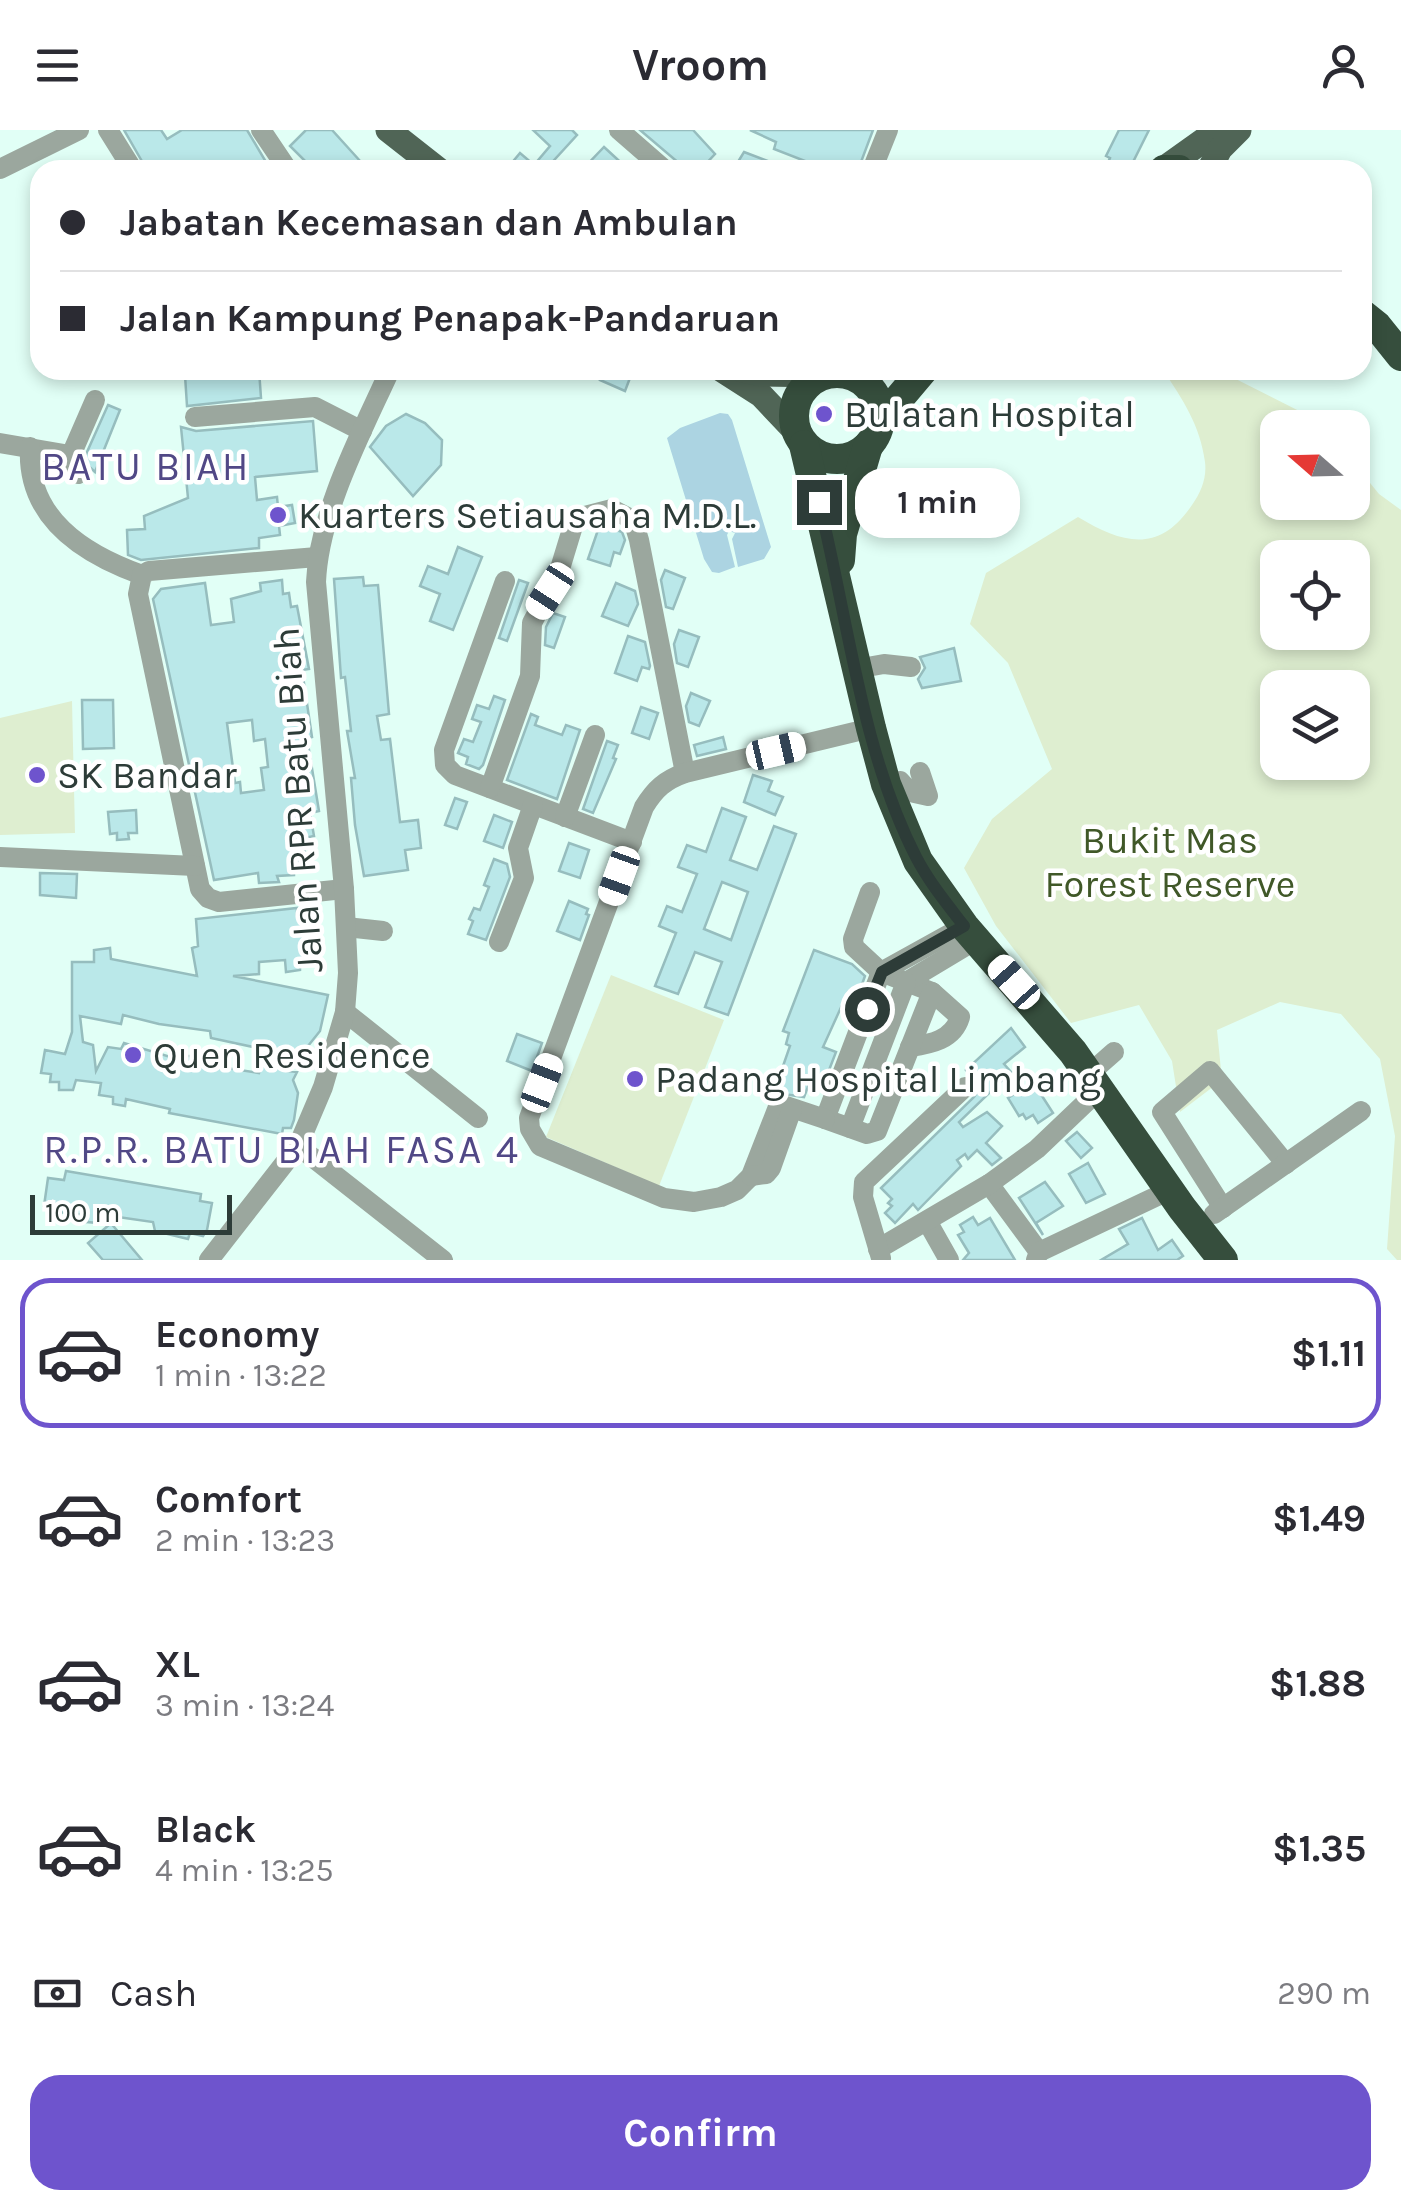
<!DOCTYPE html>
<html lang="en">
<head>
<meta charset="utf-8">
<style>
	:root { --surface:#fff; --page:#f7f7f7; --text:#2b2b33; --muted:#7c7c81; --line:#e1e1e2; --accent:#6e54cd }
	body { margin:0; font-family:Karla,sans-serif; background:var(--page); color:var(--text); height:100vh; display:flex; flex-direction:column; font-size:38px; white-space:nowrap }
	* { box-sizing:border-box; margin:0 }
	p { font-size:32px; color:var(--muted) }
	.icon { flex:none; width:55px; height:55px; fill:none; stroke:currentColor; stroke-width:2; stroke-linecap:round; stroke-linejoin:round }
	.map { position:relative; height:1130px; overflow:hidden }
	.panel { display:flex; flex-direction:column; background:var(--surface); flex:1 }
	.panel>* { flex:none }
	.top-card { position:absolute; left:30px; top:30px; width:1342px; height:220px; border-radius:30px; box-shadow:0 5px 15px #0003; display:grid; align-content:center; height:220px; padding:0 30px; background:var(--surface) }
	.needle { width:65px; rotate:290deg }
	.fabs { position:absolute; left:1260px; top:280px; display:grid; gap:20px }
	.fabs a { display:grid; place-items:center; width:110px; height:110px; border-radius:20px; background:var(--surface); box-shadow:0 5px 15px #0003; font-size:50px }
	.scale { position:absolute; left:30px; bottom:25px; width:202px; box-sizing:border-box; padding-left:10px; border:5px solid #2d3c38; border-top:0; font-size:28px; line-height:35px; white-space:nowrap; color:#2d3c38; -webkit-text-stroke:8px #fff; paint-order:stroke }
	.end { position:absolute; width:45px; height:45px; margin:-22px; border:12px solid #2d3c38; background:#fff; box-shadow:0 0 0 5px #fff }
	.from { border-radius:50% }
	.bubble { position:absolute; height:70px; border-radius:30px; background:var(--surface); box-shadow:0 5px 15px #0003; font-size:32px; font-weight:700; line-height:70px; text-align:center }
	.car { position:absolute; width:30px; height:60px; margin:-30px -15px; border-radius:12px; box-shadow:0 0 8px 2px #0007; background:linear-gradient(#fff 24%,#345 0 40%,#fff 0 76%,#345 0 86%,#fff 0) }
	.top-card b { display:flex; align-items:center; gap:35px; height:95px; font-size:38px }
	.top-card b+b { border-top:2px solid var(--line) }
	.top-card i { width:25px; height:25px; background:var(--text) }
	ul { padding:18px 0 0; list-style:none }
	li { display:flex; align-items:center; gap:30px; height:150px; margin:0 20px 15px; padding:0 10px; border:5px solid transparent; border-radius:30px }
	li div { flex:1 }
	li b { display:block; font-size:38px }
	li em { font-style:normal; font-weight:700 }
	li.on { border-color:var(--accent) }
	li>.icon { width:90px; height:90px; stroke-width:1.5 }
	.pay { display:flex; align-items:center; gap:25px; height:110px; padding:0 30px; font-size:38px }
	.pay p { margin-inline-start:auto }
	.action { display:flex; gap:20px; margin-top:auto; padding:20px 30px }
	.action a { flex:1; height:115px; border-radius:30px; background:var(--accent); color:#fff; font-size:40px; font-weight:700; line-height:115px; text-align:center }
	header { display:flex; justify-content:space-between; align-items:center; height:130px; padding:0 30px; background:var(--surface); font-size:45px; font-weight:700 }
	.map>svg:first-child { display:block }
</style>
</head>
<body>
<header><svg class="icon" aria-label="menu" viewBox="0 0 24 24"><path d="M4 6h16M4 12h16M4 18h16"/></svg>Vroom<svg class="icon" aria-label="person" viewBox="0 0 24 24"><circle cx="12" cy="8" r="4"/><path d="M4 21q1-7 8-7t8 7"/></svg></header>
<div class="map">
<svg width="1401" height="1130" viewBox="0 0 1401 1130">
	<rect width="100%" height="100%" fill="#e1fff6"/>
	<!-- green -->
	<g fill="#deeed0" fill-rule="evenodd">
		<path d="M 1163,240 L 1218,240 L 1317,290 L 1324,297 L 1278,298 L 1278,372 L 1352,372 L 1353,332 L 1379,364 L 1401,380 L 1401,1130 L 1397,1130 L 1387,1119 L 1395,1006 L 1380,929 L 1341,884 L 1280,872 L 1217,900 L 1222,950 L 1180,982 L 1172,931 L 1139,875 L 1071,893 L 996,796 L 964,738 L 992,689 L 1052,639 L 1008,533 L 970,494 L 986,443 L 1078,387 C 1123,414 1159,424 1192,375 C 1201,362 1207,348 1205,332 C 1200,295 1183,270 1163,240 ZM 1278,428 L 1352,428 L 1352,502 L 1278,502 ZM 1278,558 L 1352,558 L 1352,632 L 1278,632 Z"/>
		<polygon points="72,571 75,703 0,705 0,588"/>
		<polygon points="611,845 724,890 659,1056 546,1007"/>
	</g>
	<!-- water -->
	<polygon fill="#acd4e2" points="720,283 728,284 732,290 771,417 764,429 738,437 732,409 735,403 729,401 727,405 735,437 719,443 712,442 704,429 667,308 680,298"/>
	<!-- building -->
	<g fill="#bae8e9" stroke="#96bdbe" stroke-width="2.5" fill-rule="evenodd">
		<polygon points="124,0 161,0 167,9 182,0 247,0 269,37 264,40 147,40"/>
		<polygon points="306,0 332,0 361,32 351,40 314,40 290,16"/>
		<polygon points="533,0 572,0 577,5 545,40 506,40 520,23 534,35 550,16"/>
		<polygon points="640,0 693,0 715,24 700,40 687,40"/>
		<polygon points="750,0 873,0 858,40 828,40 774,19 776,12"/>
		<polygon points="1119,0 1149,0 1130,38 1112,40 1106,37 1110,28 1106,26"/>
		<polygon points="604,17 629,40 582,40"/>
		<polygon points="744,22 789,39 788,40 733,40"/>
		<polygon points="219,240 259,240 261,268 187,276 185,245"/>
		<polygon points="604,240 633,240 625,261 600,250"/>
		<polygon points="108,275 120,280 95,342 83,331"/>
		<polygon points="406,284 425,293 442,310 441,335 413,366 370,317 386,296"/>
		<polygon points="313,291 317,341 255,347 257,370 277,367 278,377 292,375 295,393 279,396 280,405 259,408 259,418 141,430 128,425 127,400 145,399 144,386 188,368 181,297 196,301"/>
		<polygon points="604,395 622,402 625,410 620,424 614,422 610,436 588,429 599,397"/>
		<polygon points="458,417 482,427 453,500 430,491 440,464 420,456 428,436 448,444"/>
		<polygon points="665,440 685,448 673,479 666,477 661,450"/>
		<polygon points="363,447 364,456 378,455 389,584 377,586 381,610 390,609 400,692 418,690 421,718 405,720 408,740 364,746 355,695 351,648 355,648 347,601 351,601 345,547 341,548 334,449"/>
		<path d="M 282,450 L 283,464 L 289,463 L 291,477 L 297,476 L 309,539 L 302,540 L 312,607 L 307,608 L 319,681 L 310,683 L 314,706 L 304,708 L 305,724 L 299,724 L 299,739 L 294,739 L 294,745 L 277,746 L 279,752 L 259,753 L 258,743 L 214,750 L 153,469 L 161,459 L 205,453 L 211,495 L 234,492 L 231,469 L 261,461 L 260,453 ZM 252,590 L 254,611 L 265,609 L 268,637 L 261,638 L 264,660 L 241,663 L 240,652 L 235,653 L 227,593 Z"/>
		<polygon points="519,450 528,453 507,511 499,508"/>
		<polygon points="616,453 635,461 638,474 628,496 602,486"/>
		<polygon points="553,483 565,487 554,518 545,515 546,497"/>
		<polygon points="679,500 699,507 688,537 677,533 674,514"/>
		<polygon points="628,506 645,512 650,536 649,539 642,537 637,551 615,543"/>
		<polygon points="954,518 961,551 922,558 918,549 925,538 920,527"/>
		<polygon points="691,563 710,571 699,596 689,592 686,576"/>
		<polygon points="494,566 505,570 483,635 479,639 466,634 468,627 458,623 464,609 473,612 481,592 472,589 477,575 489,579"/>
		<polygon points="82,570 113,570 114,618 83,619"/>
		<polygon points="641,577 658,583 649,609 632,603"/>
		<polygon points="531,584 538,587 535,595 562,605 566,595 580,600 557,669 507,650"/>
		<polygon points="723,607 726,619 697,626 694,615"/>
		<polygon points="607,611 618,615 613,628 616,629 593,683 583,679"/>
		<polygon points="753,645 772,651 768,661 783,667 775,685 744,672"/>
		<polygon points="455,668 467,672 457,699 445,695"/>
		<path d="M 722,678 L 746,687 L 730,730 L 757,740 L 774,696 L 796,704 L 728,885 L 705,877 L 722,832 L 695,822 L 678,864 L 655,856 L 676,803 L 659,796 L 667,776 L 682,782 L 697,744 L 678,737 L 687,715 L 706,722 ZM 722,752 L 748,762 L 731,810 L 704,799 Z"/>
		<polygon points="136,680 137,703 128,703 129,709 117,710 117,703 110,704 108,682"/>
		<polygon points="494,685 512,692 503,718 484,711"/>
		<polygon points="569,713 589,720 580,748 559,741"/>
		<polygon points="494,729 507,734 510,747 486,810 468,804 473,791 469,789 474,778 480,780 489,757 484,755"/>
		<polygon points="40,743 77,744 76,768 40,765"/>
		<polygon points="569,771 588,779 586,784 589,785 580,810 557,801"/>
		<path d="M 297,778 L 297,785 L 310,784 L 319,834 L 300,836 L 300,840 L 286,842 L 285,830 L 259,832 L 259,844 L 233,846 L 328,865 L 320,901 L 288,941 L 297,942 L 293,950 L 298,963 L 294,990 L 291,998 L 283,998 L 282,1004 L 169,983 L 170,979 L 126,969 L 125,976 L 113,974 L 113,967 L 99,965 L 101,953 L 76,950 L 73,960 L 59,960 L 59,952 L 50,952 L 51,944 L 41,943 L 45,920 L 65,924 L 72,902 L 72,832 L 94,832 L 94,820 L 110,818 L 111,829 L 197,846 L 192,818 L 198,816 L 196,789 ZM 123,885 L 159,894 L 210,901 L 211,908 L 267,920 L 259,943 L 194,933 L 193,926 L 178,926 L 177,929 L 124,913 L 121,919 L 108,917 L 96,941 L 93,915 L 83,912 L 80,886 L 121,894 Z"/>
		<polygon points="814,820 852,834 865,846 861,857 848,862 823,917 836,922 826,948 813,944 804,967 777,963 774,962 790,916 786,914 789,903 783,901"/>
		<polygon points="1011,898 1025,917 1004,934 1011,942 959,992 963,997 987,982 1002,996 986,1013 1001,1028 992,1035 977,1020 968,1029 965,1024 957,1030 961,1036 918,1080 913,1074 895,1093 885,1083 892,1076 888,1073 892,1069 881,1058 974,967 981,957 966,940"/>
		<polygon points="517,904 542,913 532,941 507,931"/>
		<polygon points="1033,952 1053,983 1038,993 1033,985 1026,989 1023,984 1019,986 1008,968"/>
		<polygon points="1077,1002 1092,1018 1081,1028 1066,1011"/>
		<polygon points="1088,1033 1105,1064 1086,1073 1069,1044"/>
		<polygon points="66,1041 201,1064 200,1071 212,1073 207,1100 203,1106 190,1103 188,1109 155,1101 153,1092 104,1085 142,1130 103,1130 88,1113 110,1094 87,1092 88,1085 58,1082 57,1078 44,1076 48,1048 64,1050"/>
		<polygon points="1045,1052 1063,1076 1036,1093 1043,1105 1019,1068"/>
		<polygon points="973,1087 978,1095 990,1088 1015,1130 963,1130 969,1123 958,1105 964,1102 960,1095"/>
		<polygon points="1142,1088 1158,1120 1172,1110 1183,1126 1177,1130 1101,1130 1128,1114 1119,1099"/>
	</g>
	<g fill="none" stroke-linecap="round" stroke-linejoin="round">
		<!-- minor -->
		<g stroke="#9ba79e" stroke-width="20">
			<polyline points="108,0 133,40"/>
			<polyline points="261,0 288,40"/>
			<polyline points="619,0 665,40"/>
			<polyline points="0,39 79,0"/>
			<polyline points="872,40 888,0"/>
			<polyline points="195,287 315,277 362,301"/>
			<polyline points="0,313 70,325"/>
			<path d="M 30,317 C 26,388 83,424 142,445"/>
			<polyline points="78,344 65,339 95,270"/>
			<polyline points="317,427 149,441 142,445 138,464 200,759 208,768 219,772 344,759"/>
			<polyline points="505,451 444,620 445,635 455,645 632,712"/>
			<polyline points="856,539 884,534 911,537"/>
			<polyline points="886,654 900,651 910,662 928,666 920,642"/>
			<polyline points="490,658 530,546 532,493 559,442 573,396 581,387 612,379 633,390 639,410 685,643"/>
			<polyline points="565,687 595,605"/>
			<polyline points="0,727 195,736"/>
			<path d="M 870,762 L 853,809 L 854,817 L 881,842 L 932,862 L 960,887 C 953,910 931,914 910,917"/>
			<polyline points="346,797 383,801"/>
			<polyline points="499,812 524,748 518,718 533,675"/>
			<polyline points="881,842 825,989 867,1004 877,1001 932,862"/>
			<polyline points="881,842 964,796"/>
			<polyline points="906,852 976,810"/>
			<polyline points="345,882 478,988"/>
			<polyline points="1089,944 1114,922"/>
			<path d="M 825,989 L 786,976 L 778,977 L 751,1046 L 737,1060 L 721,1067 L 694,1072 L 664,1068 L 540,1016 L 530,999 L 529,988 L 644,677 C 655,659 665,650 685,643 L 871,598"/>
			<polyline points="850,998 906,852"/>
			<polyline points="298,1016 443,1130"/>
			<polyline points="751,1046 766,1044 771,1038 792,979"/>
			<polyline points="989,1054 1039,1122"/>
			<polyline points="1223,1078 1162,982 1210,941 1286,1034"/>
			<polyline points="1214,1084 1361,981"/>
			<polyline points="927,1091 949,1130"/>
			<polyline points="878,1119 989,1054 1037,1019 1100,959"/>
			<polyline points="881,1128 863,1067 864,1052 965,957"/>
			<path d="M 209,1130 L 298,1016 L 323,957 L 345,882 L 348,843 L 344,759 L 316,452 C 319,382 361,304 390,240"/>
			<polyline points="1036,1130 1039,1122 1170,1060"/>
		</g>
		<!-- major -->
		<g stroke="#506556" stroke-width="25">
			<polyline points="388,0 439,40"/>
			<polyline points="1162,40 1218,0"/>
			<polyline points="1209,40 1220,19 1239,0"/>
			<polyline points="722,240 761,265 796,302"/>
			<polyline points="742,240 762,244 824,245"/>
		</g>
		<!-- highway -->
		<g stroke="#364e3d" stroke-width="30">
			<polyline points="1164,40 1179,40"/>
			<polyline points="1362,184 1377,196 1401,226"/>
			<circle cx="837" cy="286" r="43"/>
			<polyline points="880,291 923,240"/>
			<polyline points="804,315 871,598 886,654 918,731 964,796 1073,922 1182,1078 1223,1130"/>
			<polyline points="840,430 842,404 868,316"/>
		</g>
	</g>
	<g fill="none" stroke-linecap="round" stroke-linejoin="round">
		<!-- route -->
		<path stroke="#2d3c38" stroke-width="12" d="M 819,372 C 848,488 861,620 916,727 C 929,752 947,774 964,796 L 882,842 L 867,879"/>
	</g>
	<!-- markers -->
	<g fill="#6e54cd" stroke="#fff" stroke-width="4">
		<circle cx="824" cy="284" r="10"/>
		<circle cx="278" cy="385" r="10"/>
		<circle cx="37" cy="645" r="10"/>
		<circle cx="133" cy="925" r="10"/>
		<circle cx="635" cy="949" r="10"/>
	</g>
	<g text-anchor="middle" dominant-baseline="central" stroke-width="9" stroke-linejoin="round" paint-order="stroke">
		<!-- poi labels -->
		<g font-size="38" fill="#2d3c38" stroke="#fff" text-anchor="start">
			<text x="844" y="284">Bulatan Hospital</text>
			<text x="298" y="385">Kuarters Setiausaha M.D.L.</text>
			<text x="57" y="645">SK Bandar</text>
			<text x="153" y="925">Quen Residence</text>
			<text x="655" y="949">Padang Hospital Limbang</text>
		</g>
		<!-- street labels -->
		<g font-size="38" fill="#2d3c38" stroke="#fff">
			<text transform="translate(298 670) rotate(-94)">Jalan RPR Batu Biah</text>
		</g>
		<!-- park labels -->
		<g font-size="38" fill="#405828" stroke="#fff">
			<text x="1170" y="710">Bukit Mas<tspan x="1170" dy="44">Forest Reserve</tspan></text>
		</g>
		<!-- neighbourhood labels -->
		<g font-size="40" letter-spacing="2.5" fill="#514886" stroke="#fff">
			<text x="146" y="336">BATU BIAH</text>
			<text x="282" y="1019">R.P.R. BATU BIAH FASA 4</text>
		</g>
	</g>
</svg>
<div class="fabs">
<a><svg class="needle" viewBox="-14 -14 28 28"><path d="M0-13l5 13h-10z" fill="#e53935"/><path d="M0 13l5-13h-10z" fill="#7c7c81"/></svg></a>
<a><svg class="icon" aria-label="locate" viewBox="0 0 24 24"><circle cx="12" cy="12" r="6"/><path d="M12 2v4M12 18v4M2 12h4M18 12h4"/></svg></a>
<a><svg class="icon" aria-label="layers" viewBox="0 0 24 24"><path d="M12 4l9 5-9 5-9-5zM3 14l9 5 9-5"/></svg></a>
</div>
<div class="scale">100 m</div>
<i class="end from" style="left:867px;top:879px"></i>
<i class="end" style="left:819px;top:372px"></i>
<div class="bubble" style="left:855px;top:338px;width:165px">1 min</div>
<i class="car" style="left:550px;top:461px;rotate:213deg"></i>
<i class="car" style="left:776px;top:621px;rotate:77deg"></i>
<i class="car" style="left:619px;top:746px;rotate:200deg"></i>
<i class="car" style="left:1014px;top:852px;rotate:318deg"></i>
<i class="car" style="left:542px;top:953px;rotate:21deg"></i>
<div class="top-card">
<b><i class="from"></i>Jabatan Kecemasan dan Ambulan</b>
<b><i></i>Jalan Kampung Penapak-Pandaruan</b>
</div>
</div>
<section class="panel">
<ul>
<li class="on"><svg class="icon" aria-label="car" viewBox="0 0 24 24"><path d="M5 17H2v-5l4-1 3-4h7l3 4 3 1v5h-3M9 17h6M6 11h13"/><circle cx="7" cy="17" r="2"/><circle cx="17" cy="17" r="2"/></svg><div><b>Economy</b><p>1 min · 13:22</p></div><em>$1.11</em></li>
<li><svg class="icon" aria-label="car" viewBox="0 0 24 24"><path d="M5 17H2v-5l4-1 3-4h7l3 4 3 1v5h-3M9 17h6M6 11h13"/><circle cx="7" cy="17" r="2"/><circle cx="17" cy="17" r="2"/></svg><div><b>Comfort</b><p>2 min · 13:23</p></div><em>$1.49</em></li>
<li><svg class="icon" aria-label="car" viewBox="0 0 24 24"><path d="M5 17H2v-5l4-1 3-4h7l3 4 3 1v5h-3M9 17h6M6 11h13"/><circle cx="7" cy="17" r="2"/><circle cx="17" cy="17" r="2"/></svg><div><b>XL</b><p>3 min · 13:24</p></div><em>$1.88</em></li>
<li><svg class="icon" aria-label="car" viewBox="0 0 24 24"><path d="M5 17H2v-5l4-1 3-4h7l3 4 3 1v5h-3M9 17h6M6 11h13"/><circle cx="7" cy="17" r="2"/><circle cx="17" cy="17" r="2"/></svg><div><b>Black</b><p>4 min · 13:25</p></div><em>$1.35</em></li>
</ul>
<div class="pay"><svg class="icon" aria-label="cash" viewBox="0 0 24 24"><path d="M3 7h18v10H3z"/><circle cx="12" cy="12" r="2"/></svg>Cash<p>290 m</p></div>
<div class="action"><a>Confirm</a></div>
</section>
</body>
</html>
